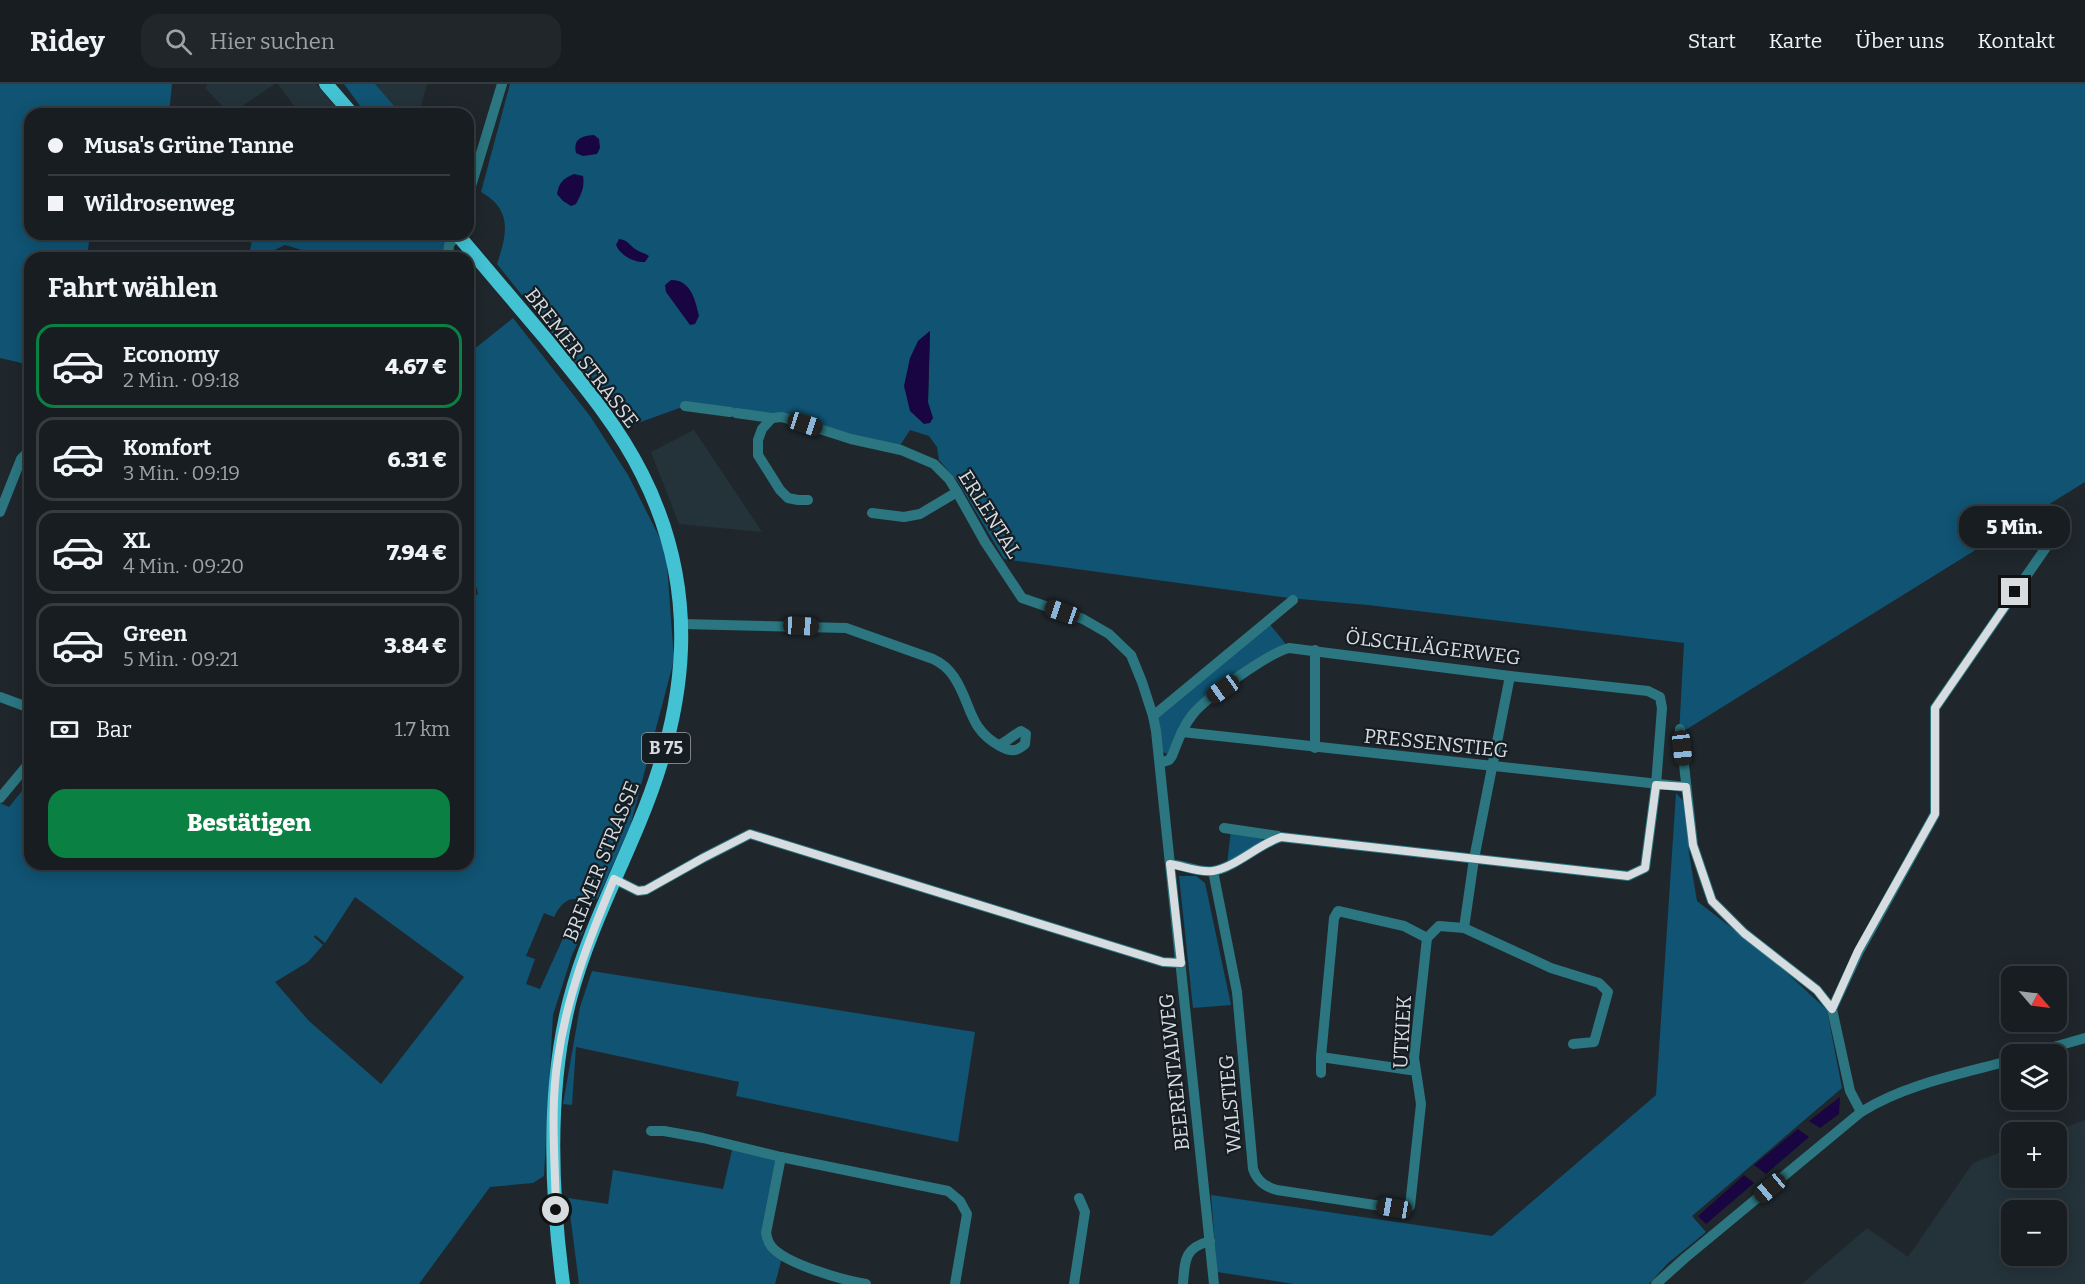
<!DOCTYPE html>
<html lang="de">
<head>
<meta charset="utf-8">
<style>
	:root { --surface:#171d21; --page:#20262a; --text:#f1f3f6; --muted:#9ea2a5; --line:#363b3f; --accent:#0b8043 }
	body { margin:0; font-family:Bitter,serif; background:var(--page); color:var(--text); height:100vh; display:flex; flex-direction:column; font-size:22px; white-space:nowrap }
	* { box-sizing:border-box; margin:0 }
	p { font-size:20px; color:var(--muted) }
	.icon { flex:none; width:33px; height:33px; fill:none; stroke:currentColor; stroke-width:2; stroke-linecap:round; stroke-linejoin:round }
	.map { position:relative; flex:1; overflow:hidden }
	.details { position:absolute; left:24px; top:168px; width:450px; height:618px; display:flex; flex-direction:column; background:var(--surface); border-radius:18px; box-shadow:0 3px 15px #0003,0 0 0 2px var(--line) }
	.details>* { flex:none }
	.guide { position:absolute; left:24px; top:24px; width:450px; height:132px; border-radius:18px; box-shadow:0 3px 15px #0003,0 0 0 2px var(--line); display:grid; align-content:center; height:132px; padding:0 24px; background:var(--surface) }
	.needle { width:39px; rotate:118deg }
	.tools { position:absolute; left:2001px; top:882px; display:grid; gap:12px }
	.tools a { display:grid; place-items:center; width:66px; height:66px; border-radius:12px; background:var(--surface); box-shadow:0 3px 15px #0003,0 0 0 2px var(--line); font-size:30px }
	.end { position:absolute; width:27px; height:27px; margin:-14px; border:8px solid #d7dce0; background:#111; box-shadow:0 0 0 3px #111 }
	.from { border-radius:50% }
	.bubble { position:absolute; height:42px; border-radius:18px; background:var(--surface); box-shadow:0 3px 15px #0003,0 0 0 2px var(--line); font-size:20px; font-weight:800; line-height:42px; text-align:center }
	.car { position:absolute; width:18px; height:36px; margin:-18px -9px; border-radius:8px; box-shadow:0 0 4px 2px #0007; background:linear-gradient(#222 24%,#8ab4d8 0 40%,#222 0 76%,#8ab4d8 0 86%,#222 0) }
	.guide b { display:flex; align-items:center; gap:21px; height:57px; font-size:22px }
	.guide b+b { border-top:2px solid var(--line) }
	.guide i { width:15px; height:15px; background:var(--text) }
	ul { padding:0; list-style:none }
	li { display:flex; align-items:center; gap:18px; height:84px; margin:0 12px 9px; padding:0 12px; border:3px solid var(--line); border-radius:18px }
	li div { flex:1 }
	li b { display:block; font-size:22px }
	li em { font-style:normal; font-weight:800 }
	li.on { border-color:var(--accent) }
	li>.icon { width:54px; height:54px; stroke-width:1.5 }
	h2 { padding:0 24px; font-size:27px; line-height:72px }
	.pay { display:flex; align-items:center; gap:15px; height:66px; padding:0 24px; font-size:22px }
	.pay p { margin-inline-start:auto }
	.cta { display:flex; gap:12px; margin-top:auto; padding:12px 24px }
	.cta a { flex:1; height:69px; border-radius:18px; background:var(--accent); color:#fff; font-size:24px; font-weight:800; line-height:69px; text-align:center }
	header { display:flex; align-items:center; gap:36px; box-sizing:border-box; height:84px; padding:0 30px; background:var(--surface); border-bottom:2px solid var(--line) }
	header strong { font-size:28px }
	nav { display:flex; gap:33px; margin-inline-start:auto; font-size:21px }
	.search { width:420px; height:54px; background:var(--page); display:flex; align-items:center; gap:15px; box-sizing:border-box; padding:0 21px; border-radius:18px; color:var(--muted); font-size:22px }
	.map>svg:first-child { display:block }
</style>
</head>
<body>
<header>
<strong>Ridey</strong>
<div class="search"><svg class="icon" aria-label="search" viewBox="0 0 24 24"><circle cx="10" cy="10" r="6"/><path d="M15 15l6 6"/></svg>Hier suchen</div>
<nav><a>Start</a><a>Karte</a><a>Über uns</a><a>Kontakt</a></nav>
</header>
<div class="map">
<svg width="2085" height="1200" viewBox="0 0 2085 1200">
	<rect width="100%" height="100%" fill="#1f272c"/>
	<!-- built -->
	<g fill="#24323a" fill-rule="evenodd">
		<polygon points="207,0 275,0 230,30 205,4"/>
		<polygon points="278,0 316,0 342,30 300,30"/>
		<polygon points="373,0 427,0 419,30 399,30"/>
		<polygon points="694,346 762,448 679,440 651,368"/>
		<path d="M 2085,1036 L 2085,1200 L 1802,1200 L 1867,1144 L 1908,1173 L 1973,1079 L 2011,1064 L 2012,1094 L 2056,1094 L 2056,1048 L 2053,1048 ZM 2012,1126 L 2056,1126 L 2056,1172 L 2012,1172 Z"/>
	</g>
	<!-- green -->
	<g fill="#105372" fill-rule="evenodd">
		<polygon points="0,0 172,0 169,30 30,30 30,150 90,150 87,174 30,174 30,281 0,274"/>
		<polygon points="344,0 375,0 401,30 366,30"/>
		<path d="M 510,0 L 2085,0 L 2085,398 L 1679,650 L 1684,559 L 1368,521 L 1289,514 L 1004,475 L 958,398 L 939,376 L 937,363 L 929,352 L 910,346 L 899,363 L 762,333 L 685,322 L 627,343 L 497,180 C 507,150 513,126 481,108 ZM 930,247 L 928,318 L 918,257 Z"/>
		<polygon points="253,150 440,150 451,164 450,174 329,174 285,161 260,173 249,172"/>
		<path d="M 513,234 L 590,332 L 628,391 L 666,466 L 674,576 L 630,743 L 598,814 L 585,818 C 570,810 561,819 554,833 L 544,829 L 526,872 L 535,875 L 526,900 L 540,905 L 569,841 L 575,841 L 584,846 L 572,871 L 553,931 L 544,1092 L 533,1099 L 490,1103 L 419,1200 L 0,1200 L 0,719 L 9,723 L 30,697 L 30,780 L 468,780 L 468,516 L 478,510 L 468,470 L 468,270 ZM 355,813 L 464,893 L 381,1000 L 309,937 L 275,898 L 308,878 L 323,861 L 314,853 L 315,851 L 325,859 Z"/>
		<polygon points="1268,538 1289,564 1194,629 1172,672 1163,668 1153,632"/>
		<polygon points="1676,709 1685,719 1689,769 1697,817 1773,876 1827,926 1842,1004 1692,1132 1706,1148 1667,1180 1649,1200 1294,1200 1217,1188 1211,1111 1492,1152 1656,1011"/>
		<polygon points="1231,745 1263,750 1261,762 1227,781"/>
		<polygon points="1179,792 1196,792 1205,799 1231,921 1193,924"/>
		<polygon points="592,887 975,948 958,1058 736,1012 739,998 576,963 572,1021 563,1020 580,923"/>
		<polygon points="733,1062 781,1073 766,1149 783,1170 775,1200 579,1200 568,1114 608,1120 613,1086 723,1105"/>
	</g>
	<!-- water -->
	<g fill="#190541">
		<path d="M 594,51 L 599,55 L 600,64 L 597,70 L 583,72 L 576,69 C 573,55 581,52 594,51 Z"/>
		<path d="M 574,90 L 583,92 C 585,102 581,111 576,120 L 571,122 L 563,117 L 557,110 C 559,98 563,95 574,90 Z"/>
		<path d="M 619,155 C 627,156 629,160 635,165 C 639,168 645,169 649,172 L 645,178 C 634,179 620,171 616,161 Z"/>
		<path d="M 671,196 C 691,196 695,215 699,232 L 695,240 L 690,241 L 666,208 L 665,201 Z"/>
		<polygon points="930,247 928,318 933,334 930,339 924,340 910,327 904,302 910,274 918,257"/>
		<polygon points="1840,1013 1839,1030 1820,1044 1809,1037"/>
		<polygon points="1798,1045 1809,1053 1766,1090 1754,1081"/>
		<polygon points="1744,1091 1754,1099 1706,1140 1698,1132"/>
	</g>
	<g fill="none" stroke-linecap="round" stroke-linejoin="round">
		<!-- minor -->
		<g stroke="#2b7680" stroke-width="10">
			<polyline points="468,112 502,0"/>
			<polyline points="448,174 449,161 457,150"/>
			<polyline points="685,322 730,328"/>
			<polyline points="736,329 772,334 782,333 851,355 901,366 934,380 949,395 957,408 985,458 1022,514 1083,535 1109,550 1131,571 1142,598 1153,632 1156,647 1214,1200"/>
			<polyline points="772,334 762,345 758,356 758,371 780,406 788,414 798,416 808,416"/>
			<polyline points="0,428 21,375 30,366"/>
			<polyline points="872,429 904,433 920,430 957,408"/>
			<path d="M 682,540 L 846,544 L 933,575 C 942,579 948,584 954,593 C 972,620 968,645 1000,662 C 1011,668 1016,668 1025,660 L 1026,650 L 1021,647 C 1013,651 1007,658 999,661"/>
			<polyline points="0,613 30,624"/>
			<polyline points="1153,632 1293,516"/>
			<polyline points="1680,645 1693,761 1712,817 1744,849 1817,906 1832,925"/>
			<polyline points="1182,648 1686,703"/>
			<polyline points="1315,664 1315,566"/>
			<path d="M 1160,679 L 1169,676 L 1172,672 C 1178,657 1183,642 1193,630 C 1208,612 1267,570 1289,564 L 1510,592 L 1648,607 L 1660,613 L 1662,624 L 1656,701 L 1645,784 L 1628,792 L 1281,753 C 1259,760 1234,784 1213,787 C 1199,789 1184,781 1170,780"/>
			<polyline points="0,714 30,678"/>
			<polyline points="1224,744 1278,752"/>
			<path d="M 1213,787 L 1237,908 L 1253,1085 C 1257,1097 1265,1103 1277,1106 L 1394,1124 L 1410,1122 L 1421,1020 L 1414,974 L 1427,854 L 1439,842 L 1464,844 L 1551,884 L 1599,899 L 1608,908 L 1594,958 L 1573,960"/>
			<polyline points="614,795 638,807 646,806 703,774 750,750 1163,878 1181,879"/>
			<polyline points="1464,844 1474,775 1510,592"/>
			<polyline points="2029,970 2085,954"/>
			<polyline points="1321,973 1334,834 1338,827 1404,842 1427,854"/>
			<polyline points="1321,989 1321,973 1410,986 1415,985"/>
			<polyline points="1861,1028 1850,1007 1832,925 1859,867 1935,730 1935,624 2065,436"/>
			<polyline points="651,1047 664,1047 703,1054 781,1073 948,1107 960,1117 967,1130 955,1200"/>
			<path d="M 781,1073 L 766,1149 C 767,1154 768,1158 771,1162 C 785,1180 843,1196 866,1200"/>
			<polyline points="1074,1200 1085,1128 1079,1114"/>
			<path d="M 1183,1200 C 1185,1176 1184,1164 1210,1157"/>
			<path d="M 1656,1200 L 1685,1174 L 1861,1028 C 1906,1000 1961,990 2012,976"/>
		</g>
		<!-- major -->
		<g stroke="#43c2d3" stroke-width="14">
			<polyline points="326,0 352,30"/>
			<path d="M 457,150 C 487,185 516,220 546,255 C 581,298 617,340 642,390 C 701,507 688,622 639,739 C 615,797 586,854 570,915 C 547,1004 551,1109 563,1200"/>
		</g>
	</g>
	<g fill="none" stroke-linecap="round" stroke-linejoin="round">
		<!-- route -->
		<path stroke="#d7dce0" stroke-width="8" d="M 556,1126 C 555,1076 550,1023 558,974 C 567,911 590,853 614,795 L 638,807 L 646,806 L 703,774 L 750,750 L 1163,878 L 1181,879 L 1170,780 C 1183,782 1199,789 1213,787 C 1234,784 1259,760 1281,753 L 1628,792 L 1645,784 L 1656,701 L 1686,703 L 1693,761 L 1712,817 L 1744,849 L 1817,906 L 1832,925 L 1858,867 L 1935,730 L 1935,624 L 2015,508"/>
	</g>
	<g text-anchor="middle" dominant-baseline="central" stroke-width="4.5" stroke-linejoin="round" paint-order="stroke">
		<!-- shield labels -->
		<rect fill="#161d22" stroke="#9da3a7" stroke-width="1.5" x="642" y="649" width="48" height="30" rx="4.5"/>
		<g font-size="18" font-weight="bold" fill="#d7dce0">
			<text x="666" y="664">B 75</text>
		</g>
		<!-- street labels -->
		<g font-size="20" fill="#d7dce0" stroke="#161d22">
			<text transform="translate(582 274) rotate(52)">BREMER STRASSE</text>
			<text transform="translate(990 430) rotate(58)">ERLENTAL</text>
			<text transform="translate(1433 563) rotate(7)">ÖLSCHLÄGERWEG</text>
			<text transform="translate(1436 659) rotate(6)">PRESSENSTIEG</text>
			<text transform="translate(601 777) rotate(-68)">BREMER STRASSE</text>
			<text transform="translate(1402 948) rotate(-87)">UTKIEK</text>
			<text transform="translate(1174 988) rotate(-96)">BEERENTALWEG</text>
			<text transform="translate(1230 1020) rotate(-95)">WALSTIEG</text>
		</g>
	</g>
</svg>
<div class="tools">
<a><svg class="needle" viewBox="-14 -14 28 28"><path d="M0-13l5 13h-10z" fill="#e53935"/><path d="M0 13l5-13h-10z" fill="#9ea2a5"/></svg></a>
<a><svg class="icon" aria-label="layers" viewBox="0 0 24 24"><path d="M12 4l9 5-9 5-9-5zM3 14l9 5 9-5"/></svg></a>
<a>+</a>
<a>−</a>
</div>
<i class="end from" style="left:556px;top:1126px"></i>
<i class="end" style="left:2015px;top:508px"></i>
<div class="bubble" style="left:1959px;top:422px;width:111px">5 Min.</div>
<i class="car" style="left:805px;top:340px;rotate:108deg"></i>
<i class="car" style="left:1062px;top:528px;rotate:289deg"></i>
<i class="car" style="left:801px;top:542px;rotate:93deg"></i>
<i class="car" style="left:1223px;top:605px;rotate:235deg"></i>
<i class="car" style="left:1682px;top:664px;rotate:174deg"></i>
<i class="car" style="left:1770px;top:1104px;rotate:230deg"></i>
<i class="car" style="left:1394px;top:1124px;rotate:279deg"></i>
<div class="guide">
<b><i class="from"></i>Musa's Grüne Tanne</b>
<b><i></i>Wildrosenweg</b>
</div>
<section class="details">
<h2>Fahrt wählen</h2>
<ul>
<li class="on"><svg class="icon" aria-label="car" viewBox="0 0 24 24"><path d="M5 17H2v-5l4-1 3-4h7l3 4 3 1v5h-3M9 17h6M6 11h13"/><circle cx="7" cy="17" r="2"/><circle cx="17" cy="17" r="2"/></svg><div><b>Economy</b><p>2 Min. · 09:18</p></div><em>4.67 €</em></li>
<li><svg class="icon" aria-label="car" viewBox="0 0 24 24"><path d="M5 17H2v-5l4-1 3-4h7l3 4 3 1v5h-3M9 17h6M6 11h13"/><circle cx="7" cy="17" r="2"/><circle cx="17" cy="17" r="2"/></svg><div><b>Komfort</b><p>3 Min. · 09:19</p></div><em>6.31 €</em></li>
<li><svg class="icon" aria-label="car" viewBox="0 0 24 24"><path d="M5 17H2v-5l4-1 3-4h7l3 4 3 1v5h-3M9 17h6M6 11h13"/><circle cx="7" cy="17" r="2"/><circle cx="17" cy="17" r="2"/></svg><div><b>XL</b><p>4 Min. · 09:20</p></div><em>7.94 €</em></li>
<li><svg class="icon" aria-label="car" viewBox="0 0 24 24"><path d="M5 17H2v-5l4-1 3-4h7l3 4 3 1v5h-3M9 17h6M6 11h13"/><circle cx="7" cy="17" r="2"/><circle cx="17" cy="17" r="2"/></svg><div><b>Green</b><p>5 Min. · 09:21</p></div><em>3.84 €</em></li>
</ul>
<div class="pay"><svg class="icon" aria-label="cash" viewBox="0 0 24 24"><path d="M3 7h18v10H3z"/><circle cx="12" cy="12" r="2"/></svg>Bar<p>1.7 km</p></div>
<div class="cta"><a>Bestätigen</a></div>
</section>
</div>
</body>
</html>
